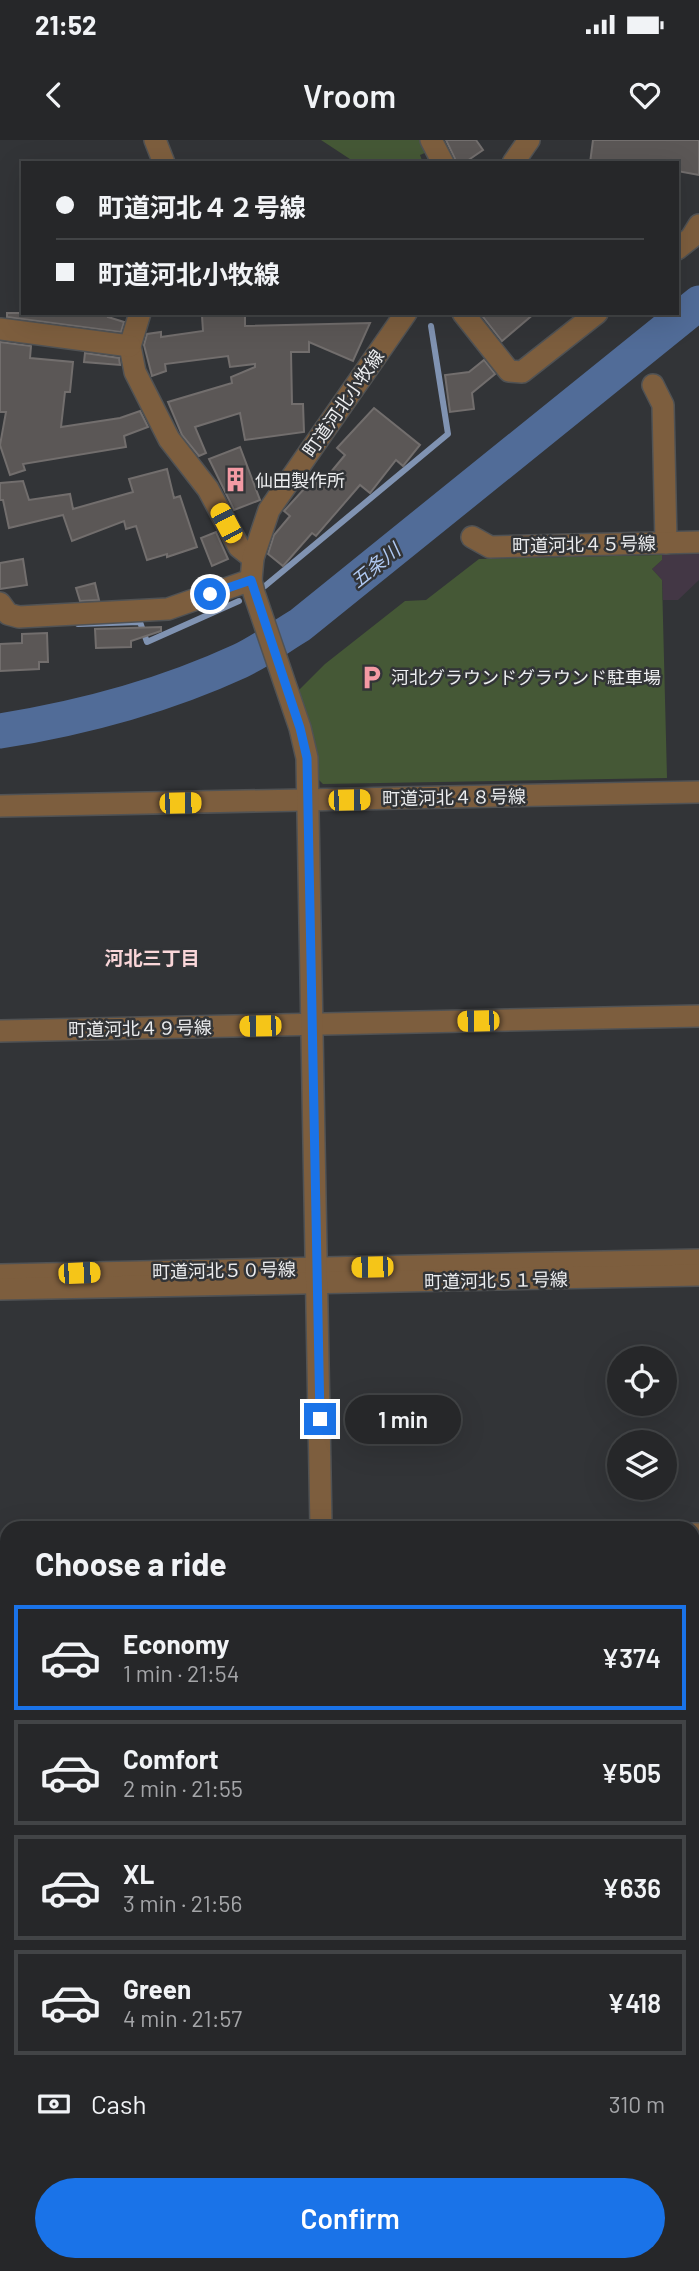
<!DOCTYPE html>
<html lang="en">
<head>
<meta charset="utf-8">
<style>
	:root { --surface:#262729; --page:#323335; --text:#f1f3f6; --muted:#a4a5a8; --line:#424446; --accent:#1a73e8 }
	body { margin:0; font-family:Barlow,"Noto Sans JP",sans-serif; background:var(--page); color:var(--text); height:100vh; display:flex; flex-direction:column; font-size:26px; white-space:nowrap }
	* { box-sizing:border-box; margin:0 }
	p { font-size:23px; color:var(--muted) }
	.icon { flex:none; width:38px; height:38px; fill:none; stroke:currentColor; stroke-width:2; stroke-linecap:round; stroke-linejoin:round }
	.map { position:relative; flex:1; overflow:hidden }
	.details { position:absolute; left:0px; top:1381px; width:700px; height:751px; display:flex; flex-direction:column; background:var(--surface); border-radius:21px 21px 0 0; box-shadow:0 7px 28px #0002,0 0 0 2px var(--line) }
	.details>* { flex:none }
	.hud { position:absolute; left:21px; top:21px; width:658px; height:154px; border-radius:0px; box-shadow:0 7px 28px #0002,0 0 0 2px var(--line); display:grid; align-content:center; height:154px; padding:0 35px; background:var(--surface) }
	.buttons { position:absolute; left:607px; top:1206px; display:grid; gap:14px }
	.buttons a { display:grid; place-items:center; width:70px; height:70px; border-radius:50%; background:var(--surface); box-shadow:0 7px 28px #0002,0 0 0 2px var(--line); font-size:35px }
	.end { position:absolute; width:32px; height:32px; margin:-16px; border:9px solid #1a73e8; background:#fff; box-shadow:0 0 0 4px #fff }
	.from { border-radius:50% }
	.bubble { position:absolute; height:49px; border-radius:24px; background:var(--surface); box-shadow:0 7px 28px #0002,0 0 0 2px var(--line); font-size:23px; font-weight:600; line-height:49px; text-align:center }
	.car { position:absolute; width:21px; height:42px; margin:-21px -10px; border-radius:9px; box-shadow:0 0 5px 2px #0007; background:linear-gradient(#f5c518 24%,#345 0 40%,#f5c518 0 76%,#345 0 86%,#f5c518 0) }
	.hud b { display:flex; align-items:center; gap:24px; height:66px; font-size:26px }
	.hud b+b { border-top:2px solid var(--line) }
	.hud i { width:18px; height:18px; background:var(--text) }
	ul { padding:0; list-style:none }
	li { display:flex; align-items:center; gap:21px; height:105px; margin:0 14px 10px; padding:0 21px; border:4px solid var(--line); border-radius:0px }
	li div { flex:1 }
	li b { display:block; font-size:26px }
	li em { font-style:normal; font-weight:600 }
	li.active { border-color:var(--accent) }
	li>.icon { width:63px; height:63px; stroke-width:1.5 }
	h2 { padding:0 35px; font-size:32px; line-height:84px }
	.pay { display:flex; align-items:center; gap:18px; height:77px; padding:0 35px; font-size:26px }
	.pay p { margin-inline-start:auto }
	.action { display:flex; gap:14px; margin-top:auto; padding:14px 35px }
	.action a { flex:1; height:80px; border-radius:42px; background:var(--accent); color:#fff; font-size:28px; font-weight:600; line-height:80px; text-align:center }
	.status { display:flex; justify-content:space-between; align-items:center; height:49px; padding:0 35px; background:var(--surface); direction:ltr }
	.status svg { height:19px; fill:currentColor }
	header { display:flex; justify-content:space-between; align-items:center; height:91px; padding:0 35px; background:var(--surface); font-size:32px; font-weight:600 }
	.map>svg:first-child { display:block }
</style>
</head>
<body>
<div class="status"><b>21:52</b><svg viewBox="0 0 49 12"><path d="M0 12V9h3v3zM5 12V6h3v6zM10 12V3h3v9zM15 12V0h3v12zM26 1h20v11H26zM47 4h2v5h-2z"/></svg></div>
<header><svg class="icon" aria-label="back" viewBox="0 0 24 24"><path d="M15 5l-7 7 7 7"/></svg>Vroom<svg class="icon" aria-label="heart" viewBox="0 0 24 24"><path d="M12 20l-8-8c-3-5 5-10 8-4 3-6 11-1 8 4z"/></svg></header>
<div class="map">
<svg width="699" height="2131" viewBox="0 0 699 2131">
	<rect width="100%" height="100%" fill="#323437"/>
	<!-- industrial -->
	<polygon fill="#433745" points="699,414 699,440 678,460 663,460 662,440 652,429 662,420 662,415"/>
	<!-- green -->
	<g fill="#455836">
		<polygon points="321,0 425,0 432,10 420,15 423,23 356,23"/>
		<polygon points="662,415 662,420 652,429 662,440 667,638 323,644 317,638 298,551 325,524 405,461 426,460 479,419"/>
	</g>
	<g fill="none" stroke-linecap="round" stroke-linejoin="round">
		<!-- stream -->
		<g stroke="#8093b2" stroke-width="6">
			<polyline points="265,446 448,294 431,186"/>
			<polyline points="78,484 140,482 147,502 239,461"/>
			<polyline points="668,1388 694,1387"/>
		</g>
		<!-- river -->
		<path stroke="#516c98" stroke-width="35" d="M 0,591 C 82,578 164,556 240,521 C 261,511 280,497 300,485 L 699,163"/>
	</g>
	<!-- building -->
	<g fill="#5b5756" stroke="#726e6d" stroke-width="2">
		<polygon points="446,0 476,0 483,10 464,23 457,23"/>
		<polygon points="593,0 699,0 699,35 677,31 677,23 590,23"/>
		<polygon points="7,173 109,173 108,177 124,182 121,192 7,177"/>
		<polygon points="245,173 245,186 370,183 353,221 309,202 309,212 291,212 292,264 303,264 304,292 245,300 240,273 195,287 206,313 199,316 182,295 168,262 232,243 231,237 255,227 255,224 230,227 228,216 165,224 166,231 152,236 144,205 147,194 161,192 161,197 203,191 202,176"/>
		<polygon points="480,173 535,173 502,201"/>
		<polygon points="0,202 31,206 30,218 73,222 70,252 65,252 61,287 120,278 140,271 148,287 124,296 126,307 23,324 25,330 10,335 0,305 6,272 0,272"/>
		<polygon points="85,213 119,218 120,225 84,222"/>
		<polygon points="484,220 495,234 472,253 474,269 450,272 445,235 469,232"/>
		<polygon points="374,268 420,305 403,326 396,320 370,353 360,345 316,396 312,393 283,426 268,414 274,395 290,376 284,371 314,338 321,344 345,315 337,308"/>
		<polygon points="240,307 260,360 234,370 209,319"/>
		<polygon points="167,329 174,358 180,356 197,407 167,417 167,414 147,420 136,386 126,389 124,381 72,401 63,375 9,388 3,360 0,360 0,343 23,341 29,360 70,354 73,369 133,352 129,339"/>
		<polygon points="216,392 228,419 212,426 201,398"/>
		<polygon points="23,419 27,445 0,449 0,423"/>
		<polygon points="95,443 99,460 80,461 76,448"/>
		<polygon points="161,487 161,491 131,501 131,507 96,508 95,489"/>
		<polygon points="47,493 48,522 39,522 39,529 0,531 0,504 22,503 22,494"/>
	</g>
	<g fill="none" stroke-linecap="round" stroke-linejoin="round">
		<defs>
			<g id="minor">
				<polyline points="155,0 164,23"/>
				<polyline points="431,0 443,23"/>
				<polyline points="513,23 529,0"/>
				<polyline points="677,109 691,98 699,85"/>
				<polyline points="140,173 130,206 135,232 169,299 208,349 239,407 253,418"/>
				<polyline points="463,173 509,231 522,232 597,173"/>
				<polyline points="0,189 130,206"/>
				<polyline points="653,245 663,265 666,403"/>
				<polyline points="472,397 490,407 699,402"/>
				<polyline points="0,463 8,474 19,477 168,469 251,440"/>
				<polyline points="0,666 699,652"/>
				<polyline points="0,891 699,876"/>
				<polyline points="0,1135 699,1120"/>
				<polyline points="0,1149 699,1135"/>
				<polyline points="321,1388 307,618 300,588 254,453 251,440 253,418 269,370 406,173"/>
				<polyline points="693,1394 699,1394"/>
				<polyline points="0,1410 7,1410"/>
				<polyline points="693,1662 699,1662"/>
				<polyline points="0,1685 7,1685"/>
				<polyline points="693,1957 699,1956"/>
				<polyline points="0,1992 7,1899"/>
				<polyline points="337,2124 338,2131"/>
			</g>
		</defs>
		<!-- minor casing -->
		<use href="#minor" stroke="#505254" stroke-width="24"/>
		<!-- minor -->
		<use href="#minor" stroke="#7d5e3e" stroke-width="21"/>
	</g>
	<g fill="none" stroke-linecap="round" stroke-linejoin="round">
		<!-- route -->
		<polyline stroke="#1a73e8" stroke-width="9" points="210,454 251,440 300,588 307,618 320,1279"/>
	</g>
	<!-- icons -->
	<defs>
		<symbol id="building-bare" viewBox="-9 -9 18 18"><path d="M-4-6H4V6H1V3H-1V6H-4ZM-2.5-4.3h1.7v1.8h-1.7ZM.8-4.3h1.7v1.8H.8ZM-2.5-1h1.7V.8h-1.7ZM.8-1h1.7V.8H.8Z" fill="#f49aa4" stroke="#323437" stroke-width="2.5" paint-order="stroke"/></symbol>
		<symbol id="parking-bare" viewBox="-9 -9 18 18"><path d="M-3.5-5.5H1a3.5 3.5 0 0 1 0 7H-1V5.5H-3.5ZM-1-3.4V-.6H.8a1.4 1.4 0 0 0 0-2.8Z" fill="#f49aa4" stroke="#323437" stroke-width="2.5" paint-order="stroke"/></symbol>
	</defs>
	<g fill-rule="evenodd">
		<use href="#building-bare" x="218" y="322" width="35" height="35"/>
		<use href="#parking-bare" x="354" y="520" width="35" height="35"/>
	</g>
	<g text-anchor="middle" dominant-baseline="central" stroke-width="5" stroke-linejoin="round" paint-order="stroke">
		<!-- street labels -->
		<g font-size="18" fill="#ecedef" stroke="#323437">
			<text transform="translate(343 263) rotate(-55)">町道河北小牧線</text>
			<text transform="translate(584 404) rotate(-1)">町道河北４５号線</text>
			<text transform="translate(454 657) rotate(-1)">町道河北４８号線</text>
			<text transform="translate(140 888) rotate(-1)">町道河北４９号線</text>
			<text transform="translate(224 1130) rotate(-1)">町道河北５０号線</text>
			<text transform="translate(496 1140) rotate(-1)">町道河北５１号線</text>
		</g>
		<!-- poi labels -->
		<g font-size="18" fill="#ecedef" stroke="#323437" text-anchor="start">
			<text x="255" y="340">仙田製作所</text>
			<text x="391" y="537">河北グラウンドグラウンド駐車場</text>
		</g>
		<!-- water labels -->
		<g font-size="19" font-style="italic" fill="#afc8f1" stroke="#323437">
			<text transform="translate(375 425) rotate(-39)">五条川</text>
		</g>
		<!-- neighbourhood labels -->
		<g font-size="19" font-weight="bold" fill="#fad6d9" stroke="#323437">
			<text x="152" y="817">河北三丁目</text>
		</g>
	</g>
</svg>
<div class="buttons">
<a><svg class="icon" aria-label="locate" viewBox="0 0 24 24"><circle cx="12" cy="12" r="6"/><path d="M12 2v4M12 18v4M2 12h4M18 12h4"/></svg></a>
<a><svg class="icon" aria-label="layers" viewBox="0 0 24 24"><path d="M12 4l9 5-9 5-9-5zM3 14l9 5 9-5"/></svg></a>
</div>
<i class="end from" style="left:210px;top:454px"></i>
<i class="end" style="left:320px;top:1279px"></i>
<div class="bubble" style="left:345px;top:1255px;width:116px">1 min</div>
<i class="car" style="left:226px;top:383px;rotate:332deg"></i>
<i class="car" style="left:349px;top:660px;rotate:89deg"></i>
<i class="car" style="left:180px;top:663px;rotate:89deg"></i>
<i class="car" style="left:478px;top:881px;rotate:269deg"></i>
<i class="car" style="left:260px;top:886px;rotate:269deg"></i>
<i class="car" style="left:372px;top:1127px;rotate:269deg"></i>
<i class="car" style="left:79px;top:1133px;rotate:88deg"></i>
<div class="hud">
<b><i class="from"></i>町道河北４２号線</b>
<b><i></i>町道河北小牧線</b>
</div>
<section class="details">
<h2>Choose a ride</h2>
<ul>
<li class="active"><svg class="icon" aria-label="car" viewBox="0 0 24 24"><path d="M5 17H2v-5l4-1 3-4h7l3 4 3 1v5h-3M9 17h6M6 11h13"/><circle cx="7" cy="17" r="2"/><circle cx="17" cy="17" r="2"/></svg><div><b>Economy</b><p>1 min · 21:54</p></div><em>¥374</em></li>
<li><svg class="icon" aria-label="car" viewBox="0 0 24 24"><path d="M5 17H2v-5l4-1 3-4h7l3 4 3 1v5h-3M9 17h6M6 11h13"/><circle cx="7" cy="17" r="2"/><circle cx="17" cy="17" r="2"/></svg><div><b>Comfort</b><p>2 min · 21:55</p></div><em>¥505</em></li>
<li><svg class="icon" aria-label="car" viewBox="0 0 24 24"><path d="M5 17H2v-5l4-1 3-4h7l3 4 3 1v5h-3M9 17h6M6 11h13"/><circle cx="7" cy="17" r="2"/><circle cx="17" cy="17" r="2"/></svg><div><b>XL</b><p>3 min · 21:56</p></div><em>¥636</em></li>
<li><svg class="icon" aria-label="car" viewBox="0 0 24 24"><path d="M5 17H2v-5l4-1 3-4h7l3 4 3 1v5h-3M9 17h6M6 11h13"/><circle cx="7" cy="17" r="2"/><circle cx="17" cy="17" r="2"/></svg><div><b>Green</b><p>4 min · 21:57</p></div><em>¥418</em></li>
</ul>
<div class="pay"><svg class="icon" aria-label="cash" viewBox="0 0 24 24"><path d="M3 7h18v10H3z"/><circle cx="12" cy="12" r="2"/></svg>Cash<p>310 m</p></div>
<div class="action"><a>Confirm</a></div>
</section>
</div>
</body>
</html>
